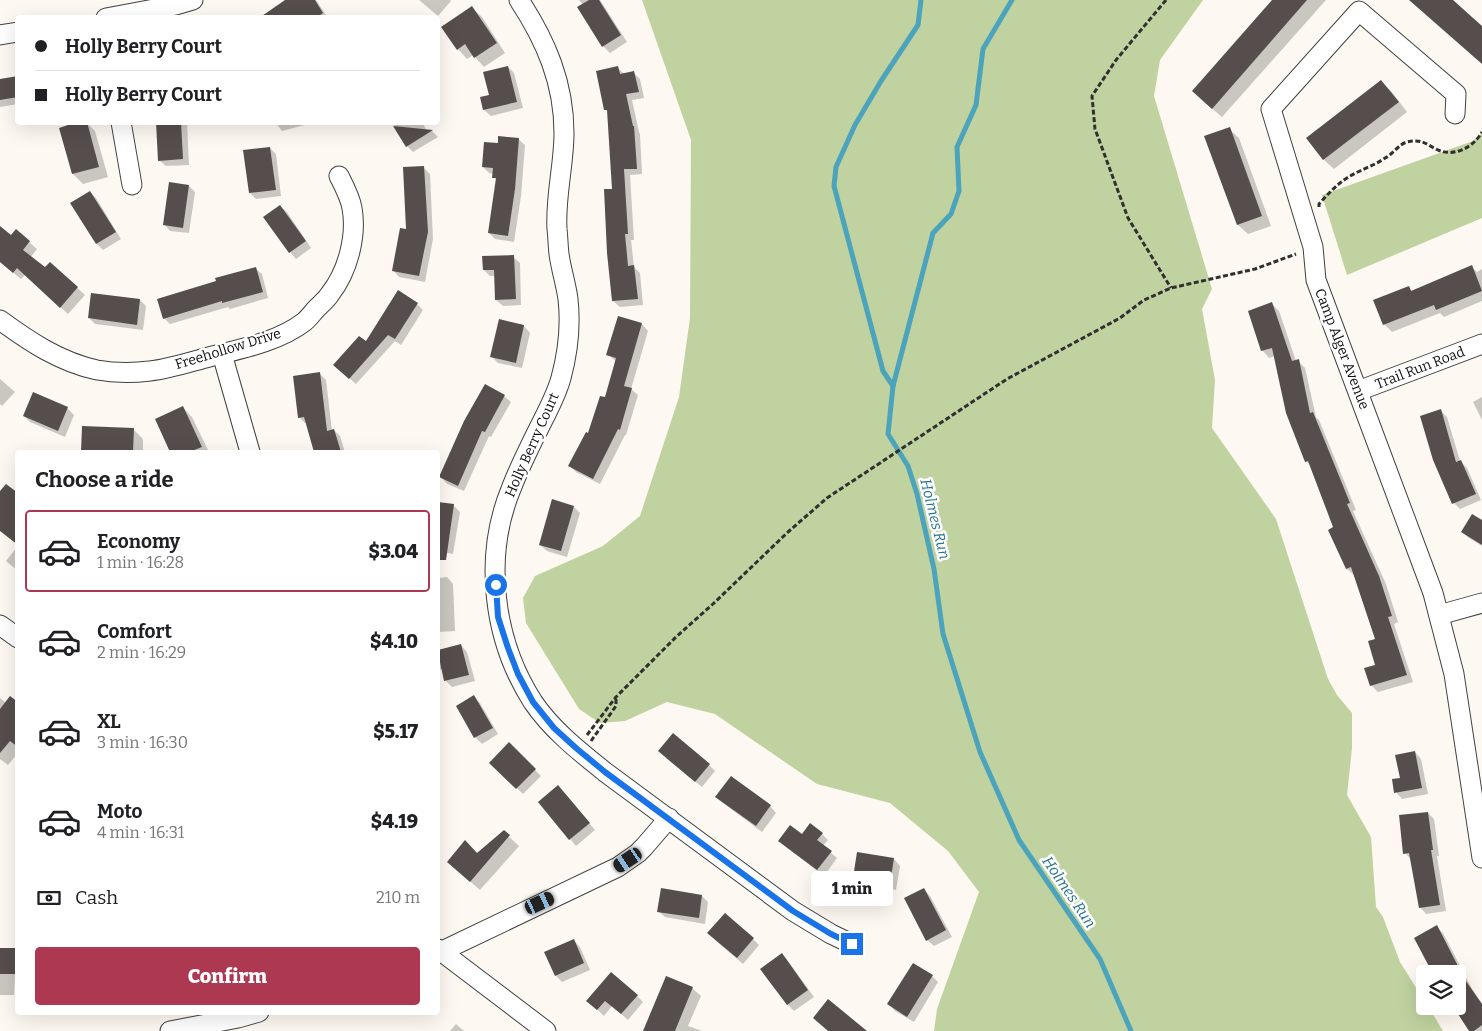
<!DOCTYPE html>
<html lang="en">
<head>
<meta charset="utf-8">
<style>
	:root { --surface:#fff; --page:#f2f2f2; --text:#202124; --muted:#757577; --line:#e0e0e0; --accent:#ac3852 }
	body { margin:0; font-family:Bitter,serif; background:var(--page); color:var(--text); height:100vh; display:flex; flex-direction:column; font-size:19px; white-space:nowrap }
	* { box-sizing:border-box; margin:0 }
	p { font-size:16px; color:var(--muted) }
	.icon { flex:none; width:28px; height:28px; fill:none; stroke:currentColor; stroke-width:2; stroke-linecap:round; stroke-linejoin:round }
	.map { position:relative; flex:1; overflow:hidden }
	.drawer { position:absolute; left:15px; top:450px; width:425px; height:565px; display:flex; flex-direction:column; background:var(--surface); border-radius:5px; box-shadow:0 5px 20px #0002 }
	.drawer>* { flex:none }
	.hud { position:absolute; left:15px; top:15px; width:425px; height:110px; border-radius:5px; box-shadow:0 5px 20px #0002; display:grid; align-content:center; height:110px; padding:0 20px; background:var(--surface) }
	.tools { position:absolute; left:1416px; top:965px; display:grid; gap:10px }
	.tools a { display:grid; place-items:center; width:50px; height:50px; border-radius:5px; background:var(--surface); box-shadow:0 5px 20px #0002; font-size:25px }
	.end { position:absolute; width:22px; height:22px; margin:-11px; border:6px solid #1a73e8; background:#fff; box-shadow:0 0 0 2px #fff }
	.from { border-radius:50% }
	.bubble { position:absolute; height:35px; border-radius:5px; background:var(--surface); box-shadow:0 5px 20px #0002; font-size:16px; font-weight:800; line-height:35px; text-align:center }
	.car { position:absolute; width:15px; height:30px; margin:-15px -8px; border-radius:6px; box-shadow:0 0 4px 1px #0007; background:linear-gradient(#222 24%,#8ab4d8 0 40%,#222 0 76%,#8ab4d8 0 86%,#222 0) }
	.hud b { display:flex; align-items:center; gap:18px; height:48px; font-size:19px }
	.hud b+b { border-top:1px solid var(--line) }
	.hud i { width:12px; height:12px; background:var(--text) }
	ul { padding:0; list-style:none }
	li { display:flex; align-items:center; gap:15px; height:82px; margin:0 10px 8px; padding:0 10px; border:2px solid transparent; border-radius:5px }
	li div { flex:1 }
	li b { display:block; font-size:19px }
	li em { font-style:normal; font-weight:800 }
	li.current { border-color:var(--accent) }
	li>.icon { width:45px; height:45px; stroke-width:1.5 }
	h2 { padding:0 20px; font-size:22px; line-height:60px }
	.pay { display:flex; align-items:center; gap:12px; height:55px; padding:0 20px; font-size:19px }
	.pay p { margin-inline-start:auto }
	.button { display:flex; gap:10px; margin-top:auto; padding:10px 20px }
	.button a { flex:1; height:58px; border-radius:5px; background:var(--accent); color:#fff; font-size:20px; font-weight:800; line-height:58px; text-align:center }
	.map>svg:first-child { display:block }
</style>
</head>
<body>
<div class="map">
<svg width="1482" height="1031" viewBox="0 0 1482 1031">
	<rect width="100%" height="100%" fill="#fdf8f1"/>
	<!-- forest -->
	<g fill="#bfd29f">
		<polygon points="642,0 1203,0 1160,60 1154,96 1212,289 1202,309 1215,380 1212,428 1276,519 1328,679 1337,695 1352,713 1352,748 1347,795 1371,837 1376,907 1383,917 1400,962 1425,1002 1425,1006 1428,1006 1443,1031 934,1031 937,1009 979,892 948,851 890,803 817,784 715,714 667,702 625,721 600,723 579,709 526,623 523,598 535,576 603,546 640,516 679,397 690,318 691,140"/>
		<polygon points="1482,133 1482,218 1347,275 1322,195 1473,141"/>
	</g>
	<!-- shadow -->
	<g fill="#0003">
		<polygon points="287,0 316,0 328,18 261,18"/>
		<polygon points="419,0 450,0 451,1 438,16"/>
		<polygon points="579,0 600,0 627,42 610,53 603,46 579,8 583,5"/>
		<polygon points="1274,0 1326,0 1222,117 1203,101"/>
		<polygon points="472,8 482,17 505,53 484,67 473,55 467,59 458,49"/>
		<polygon points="508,67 514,73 523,108 491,116 484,110 490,96"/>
		<polygon points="618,68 625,75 634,73 640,79 644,98 632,100 639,132 640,134 642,174 630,175 634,240 631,240 634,267 640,273 643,305 620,307 613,301 613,190 609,113 606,110"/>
		<polygon points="18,77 18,104 0,107 0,80"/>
		<polygon points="1381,82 1391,91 1407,112 1334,169 1324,160 1308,138"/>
		<polygon points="86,122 95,131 108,177 83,184 73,174"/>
		<polygon points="157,122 187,122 189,165 166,166 159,160"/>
		<polygon points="275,122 316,122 282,131"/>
		<polygon points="392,122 422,122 427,131 432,131 438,137 413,152 407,146"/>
		<polygon points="1229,129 1239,138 1271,226 1248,234 1238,225"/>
		<polygon points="518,139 525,145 521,196 514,242 495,239 489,233 497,180 493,177 494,174 489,173 483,167 499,144"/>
		<polygon points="270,148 276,154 281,196 256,199 250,193"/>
		<polygon points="424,168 430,174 433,239 425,282 399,277 393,270 408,231"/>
		<polygon points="189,186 195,192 189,233 170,231 164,224"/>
		<polygon points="90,192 96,198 121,239 103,250 97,244 72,203"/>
		<polygon points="280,206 287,212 311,248 296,259 290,252"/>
		<polygon points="0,228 11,237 16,231 37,249 30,258 45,269 50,263 85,295 68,314 25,275 21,279 0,262"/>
		<polygon points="513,257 520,263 521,305 503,306 496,300 496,276 490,276 484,270"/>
		<polygon points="1472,267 1477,272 1482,269 1482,301 1444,317 1440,313 1392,332 1384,324 1409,288 1413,292"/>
		<polygon points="255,268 262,274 268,298 230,309 228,307 170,324 164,318 218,282"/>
		<polygon points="140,300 146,306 143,330 95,324 89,318"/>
		<polygon points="417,304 423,310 401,345 395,341 356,384 341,371 366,343"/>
		<polygon points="1272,304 1279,311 1296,361 1298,361 1305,368 1316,417 1319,420 1356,510 1353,511 1386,584 1398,622 1394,624 1413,682 1378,692 1371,685 1377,665 1377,640 1355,575 1354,575 1347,569 1335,528 1311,466 1306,461 1275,356 1269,358 1263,351 1249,311"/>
		<polygon points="500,321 524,326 530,333 522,368 498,363 492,357"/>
		<polygon points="642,324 648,331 631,389 638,395 626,435 625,435 600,484 576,472 570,466 589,435 605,398 617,362 608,355"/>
		<polygon points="320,374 326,380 332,431 334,430 340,436 345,452 315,452 307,423 305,423 299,417"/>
		<polygon points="0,379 15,392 2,406 0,404"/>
		<polygon points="33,394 67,408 74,415 65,437 30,422 24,416"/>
		<polygon points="504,396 511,402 491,437 489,436 464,491 447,484 441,477"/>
		<polygon points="1482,397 1482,420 1473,402"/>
		<polygon points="183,408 192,417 209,452 172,452 156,420"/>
		<polygon points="1441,411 1447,417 1460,461 1467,468 1481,500 1460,509 1454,503"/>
		<polygon points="83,427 133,429 143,439 143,452 82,452"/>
		<polygon points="438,503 453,505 460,512 453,554 438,551"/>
		<polygon points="574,507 580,513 567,557 547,551 540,545"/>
		<polygon points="1482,522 1482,546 1469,538 1462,532"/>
		<polygon points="18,546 18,571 6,561"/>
		<polygon points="447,577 453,584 455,631 438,632 438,578"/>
		<polygon points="461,645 467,652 475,681 452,687 445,680 443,669 438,670 438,651"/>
		<polygon points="474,697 480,703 498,734 482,744 475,737 457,706"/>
		<polygon points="0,698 6,703 18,704 18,753 8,765 0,759"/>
		<polygon points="509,744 541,776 523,794 491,763"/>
		<polygon points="1415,752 1421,759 1428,794 1402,799 1396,792"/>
		<polygon points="666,758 709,765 715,771 702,787"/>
		<polygon points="731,778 770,806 776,813 762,832 723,803 717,797"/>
		<polygon points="564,793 595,830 576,846 539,802"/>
		<polygon points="1428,813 1434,819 1439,856 1437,856 1446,911 1426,914 1420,907 1411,859 1405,853"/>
		<polygon points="504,832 519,846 480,890 458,871"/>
		<polygon points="822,834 828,840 823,846 837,858 824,876 786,847 802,836"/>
		<polygon points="894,859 900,866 896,890 860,884 854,878"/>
		<polygon points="924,889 930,896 952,937 934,946 927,940"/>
		<polygon points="702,896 708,902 705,924 665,917 658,911"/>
		<polygon points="1436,927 1443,933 1472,989 1482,1004 1482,1031 1471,1031 1453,1006 1458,1006 1458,974"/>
		<polygon points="753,939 759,945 743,964 715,940"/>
		<polygon points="574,941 580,947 590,970 562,982 556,976"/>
		<polygon points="0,949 18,949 18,980 15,980 14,995 0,995"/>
		<polygon points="782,955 788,961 814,997 794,1011 788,1005 762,969"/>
		<polygon points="932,976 938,982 914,1022 895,1011 889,1004"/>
		<polygon points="692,988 701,996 688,1026 702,1031 644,1031"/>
		<polygon points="637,996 643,1002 628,1020 612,1006 604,1016 588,1001"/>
		<polygon points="456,1024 464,1031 450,1031"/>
	</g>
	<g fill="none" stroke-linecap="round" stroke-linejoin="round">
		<!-- stream -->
		<g stroke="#4ca3bc" stroke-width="5">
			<polyline points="1012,0 983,49 976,105 957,147 959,191 951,214 933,233 893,386 888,434 908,466 917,494 934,569 943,634 980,752 1019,840 1100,959 1131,1031"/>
			<polyline points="893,386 883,371 834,186 836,167 855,125 881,81 918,25 921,0"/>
		</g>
	</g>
	<!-- building -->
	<g fill="#554e4c">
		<polygon points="285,0 315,0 323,13 316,18 259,18"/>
		<polygon points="589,0 599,0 621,35 602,47 577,7"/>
		<polygon points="1272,0 1307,0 1212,109 1192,91"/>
		<polygon points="1409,0 1453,0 1482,26 1482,64"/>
		<polygon points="472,6 497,43 474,58 465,44 457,50 441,27"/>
		<polygon points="508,66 517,102 483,110 480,97 489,95 483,72"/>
		<polygon points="618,66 620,74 634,71 639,92 626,94 633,126 634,126 637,169 624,169 628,234 625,234 628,266 634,265 638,299 612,301 607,253 604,189 612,189 607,110 604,110 596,71"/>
		<polygon points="18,76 18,97 0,100 0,79"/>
		<polygon points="1381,80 1399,102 1323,160 1306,138"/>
		<polygon points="77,122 87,122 99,167 72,174 59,128"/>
		<polygon points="156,122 181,122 183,159 158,161"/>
		<polygon points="393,126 433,130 406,147"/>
		<polygon points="1230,127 1262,216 1237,225 1204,136"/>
		<polygon points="498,136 519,138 515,189 508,236 488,233 496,178 492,178 493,168 482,167 484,142 498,143"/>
		<polygon points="270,147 276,190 249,193 243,150"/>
		<polygon points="424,166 428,232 419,276 392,271 400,228 406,229 403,167"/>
		<polygon points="169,182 189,185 183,228 163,225"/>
		<polygon points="90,191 116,232 96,244 70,203"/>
		<polygon points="280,205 306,241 289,253 263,217"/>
		<polygon points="0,226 11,235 16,229 30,241 23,250 45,267 50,262 78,287 60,308 17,268 13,273 0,262"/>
		<polygon points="514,255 516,299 495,300 494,270 483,270 482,256"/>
		<polygon points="1472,265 1482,291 1436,310 1434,305 1383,325 1373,300 1409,286 1411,291"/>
		<polygon points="256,267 263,292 222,303 222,301 163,319 157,299 216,281 215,278"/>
		<polygon points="398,290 418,303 395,339 388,335 349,379 333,365 359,336 366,341"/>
		<polygon points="91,293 140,299 137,325 88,318"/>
		<polygon points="1272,302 1292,361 1299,359 1310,413 1313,412 1350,503 1347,504 1379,576 1392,616 1388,617 1407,675 1370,686 1364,668 1375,665 1368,641 1375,639 1351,567 1346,569 1328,530 1333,527 1308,461 1305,462 1286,413 1272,348 1261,351 1248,311"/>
		<polygon points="618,316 642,323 624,386 632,388 620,430 618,429 593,479 568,466 586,432 588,433 600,396 605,397 616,358 606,355"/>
		<polygon points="499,319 524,325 516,363 490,357"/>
		<polygon points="320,372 327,431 334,429 341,452 314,452 304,417 298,418 293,376"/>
		<polygon points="485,384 505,395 485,432 482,431 458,486 439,477 464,421"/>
		<polygon points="33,392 68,407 58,431 23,416"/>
		<polygon points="183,406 202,447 189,452 170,452 155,419"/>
		<polygon points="1441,409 1456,462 1461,460 1476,494 1452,504 1433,460 1420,416"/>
		<polygon points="82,426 134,428 133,452 81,452"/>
		<polygon points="6,484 18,493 18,545 0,531 0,491"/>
		<polygon points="552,499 574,506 561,551 539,545"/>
		<polygon points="438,502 454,504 446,560 438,560"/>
		<polygon points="1472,514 1482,520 1482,545 1461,532"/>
		<polygon points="461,644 469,675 444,681 440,662 438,663 438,650"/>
		<polygon points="474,695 493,728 474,738 456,706"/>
		<polygon points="10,696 18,702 18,747 10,741 0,753 0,709"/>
		<polygon points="673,733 710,764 695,782 658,751"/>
		<polygon points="509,742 536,769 516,789 489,763"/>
		<polygon points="1415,751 1422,788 1394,793 1392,779 1400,778 1395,755"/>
		<polygon points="731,776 771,805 756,826 715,797"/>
		<polygon points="558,785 590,823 569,840 538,802"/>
		<polygon points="1428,812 1433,850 1431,850 1440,905 1419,908 1409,853 1403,854 1399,815"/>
		<polygon points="810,823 823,833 817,840 832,851 817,870 778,841 790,825 802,834"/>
		<polygon points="504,830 510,835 470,882 447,862 465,840 477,853"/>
		<polygon points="857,852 894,858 890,884 853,878"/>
		<polygon points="661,888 702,895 699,918 657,912"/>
		<polygon points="924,888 946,930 926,941 904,898"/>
		<polygon points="725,913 754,938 737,958 707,933"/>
		<polygon points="1437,925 1462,974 1461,974 1482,1004 1482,1025 1474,1031 1469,1031 1458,1014 1458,974 1433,974 1414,938"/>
		<polygon points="574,939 584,963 555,976 544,952"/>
		<rect x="0" y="948" width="18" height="26"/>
		<polygon points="782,953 808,990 787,1005 760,969"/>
		<polygon points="913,963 933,975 907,1017 887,1004"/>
		<polygon points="611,972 638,995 621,1014 605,1001 597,1010 586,1001"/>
		<polygon points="666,976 693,987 675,1031 643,1031"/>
		<polygon points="828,999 867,1031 828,1031 813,1018"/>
	</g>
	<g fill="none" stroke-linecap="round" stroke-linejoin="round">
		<defs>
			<g id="street">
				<path d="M 519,0 C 546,41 564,83 564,133 C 564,165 555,197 557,229 C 558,237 558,246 559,254 C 561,269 566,284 568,299 C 571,326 568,352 561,378 C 556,396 547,412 539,428 C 529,448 519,468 511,489 C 483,557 493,640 533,702 C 552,730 579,751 605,772 L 793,911 L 831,934 L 852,944"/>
				<polyline points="106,18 176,5 193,0"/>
				<polyline points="0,35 18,32"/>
				<polyline points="1455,114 1456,94 1359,11 1271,109 1313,247 1316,280 1433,593 1454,674 1482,858"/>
				<polyline points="121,122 132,185"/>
				<path d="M 0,320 C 30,342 60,362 97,370 C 114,373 133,373 150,371 C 169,369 190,362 209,357 C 240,349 278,342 304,322 C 309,318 313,312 317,308 C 322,303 327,299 330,294 C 348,271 357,236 352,208 C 350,197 344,186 339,176"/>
				<polyline points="222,354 250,452"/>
				<polyline points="1358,391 1482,344"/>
				<polyline points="1439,615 1482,603"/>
				<polyline points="0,625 18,638"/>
				<polyline points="438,949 546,1031"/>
				<polyline points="438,953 618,867 638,853 644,847 669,818"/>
				<polyline points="170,1031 238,1018 259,1012"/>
			</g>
		</defs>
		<!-- street casing -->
		<use href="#street" stroke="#414141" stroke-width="21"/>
		<!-- path -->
		<g stroke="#303030" stroke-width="3" stroke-dasharray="5 2.5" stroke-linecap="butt">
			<polyline points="1166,0 1116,60 1092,96 1095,129 1128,218 1171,288"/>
			<path d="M 1319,207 L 1319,204 C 1328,194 1336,185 1347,178 C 1359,170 1374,166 1385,158 C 1393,154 1399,144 1407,142 C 1422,139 1424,143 1436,149 C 1453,158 1473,148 1482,132"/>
			<polyline points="587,735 616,697 676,637 713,604 788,532 827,498 1007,379 1120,318 1144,300 1171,288 1255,269 1296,254"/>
			<polyline points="591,741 616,706 616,698"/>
		</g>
		<!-- street -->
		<use href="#street" stroke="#fff" stroke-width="19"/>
	</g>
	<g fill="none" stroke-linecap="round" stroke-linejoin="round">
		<!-- route -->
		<polyline stroke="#1a73e8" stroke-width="6" points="496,585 498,617 508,648 518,674 533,702 554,728 576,748 605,772 793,911 831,934 852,944"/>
	</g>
	<g text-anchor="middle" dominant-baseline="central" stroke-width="5" stroke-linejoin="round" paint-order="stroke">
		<!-- street labels -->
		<g font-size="14" fill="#0e0e0e" stroke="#fff">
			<text transform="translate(228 349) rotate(-17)">Freehollow Drive</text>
			<text transform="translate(1342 349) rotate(69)">Camp Alger Avenue</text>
			<text transform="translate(1420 368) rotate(-21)">Trail Run Road</text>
			<text transform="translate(532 445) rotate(-66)">Holly Berry Court</text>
		</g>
		<!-- water labels -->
		<g font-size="15" font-style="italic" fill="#277590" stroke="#fff">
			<text transform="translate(935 519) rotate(76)">Holmes Run</text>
			<text transform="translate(1069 892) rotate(56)">Holmes Run</text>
		</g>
	</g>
</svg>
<div class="tools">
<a><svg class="icon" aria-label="layers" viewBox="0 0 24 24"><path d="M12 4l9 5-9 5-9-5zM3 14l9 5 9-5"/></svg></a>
</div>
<i class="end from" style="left:496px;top:585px"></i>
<i class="end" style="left:852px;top:944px"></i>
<div class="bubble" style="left:811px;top:871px;width:82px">1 min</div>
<i class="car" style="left:628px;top:860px;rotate:236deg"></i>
<i class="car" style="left:540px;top:903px;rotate:65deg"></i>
<div class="hud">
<b><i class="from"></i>Holly Berry Court</b>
<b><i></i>Holly Berry Court</b>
</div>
<section class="drawer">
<h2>Choose a ride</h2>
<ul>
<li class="current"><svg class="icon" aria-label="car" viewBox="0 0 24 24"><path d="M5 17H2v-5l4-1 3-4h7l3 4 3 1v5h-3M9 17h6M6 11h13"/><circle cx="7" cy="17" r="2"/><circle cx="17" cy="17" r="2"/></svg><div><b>Economy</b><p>1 min · 16:28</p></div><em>$3.04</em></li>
<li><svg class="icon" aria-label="car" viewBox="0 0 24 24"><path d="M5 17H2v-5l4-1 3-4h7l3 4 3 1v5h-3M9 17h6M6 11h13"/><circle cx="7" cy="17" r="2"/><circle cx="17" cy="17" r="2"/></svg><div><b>Comfort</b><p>2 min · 16:29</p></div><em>$4.10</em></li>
<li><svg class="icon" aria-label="car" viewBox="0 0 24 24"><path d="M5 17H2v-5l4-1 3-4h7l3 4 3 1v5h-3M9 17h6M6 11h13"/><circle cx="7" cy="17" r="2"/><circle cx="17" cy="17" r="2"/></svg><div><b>XL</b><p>3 min · 16:30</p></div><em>$5.17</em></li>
<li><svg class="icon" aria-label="car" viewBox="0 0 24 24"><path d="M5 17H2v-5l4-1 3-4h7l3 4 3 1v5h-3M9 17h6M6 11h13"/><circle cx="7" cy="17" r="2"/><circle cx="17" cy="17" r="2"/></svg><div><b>Moto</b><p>4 min · 16:31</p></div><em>$4.19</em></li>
</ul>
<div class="pay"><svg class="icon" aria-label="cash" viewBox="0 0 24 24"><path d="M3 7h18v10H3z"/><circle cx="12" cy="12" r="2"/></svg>Cash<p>210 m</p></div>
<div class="button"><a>Confirm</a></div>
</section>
</div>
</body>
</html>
